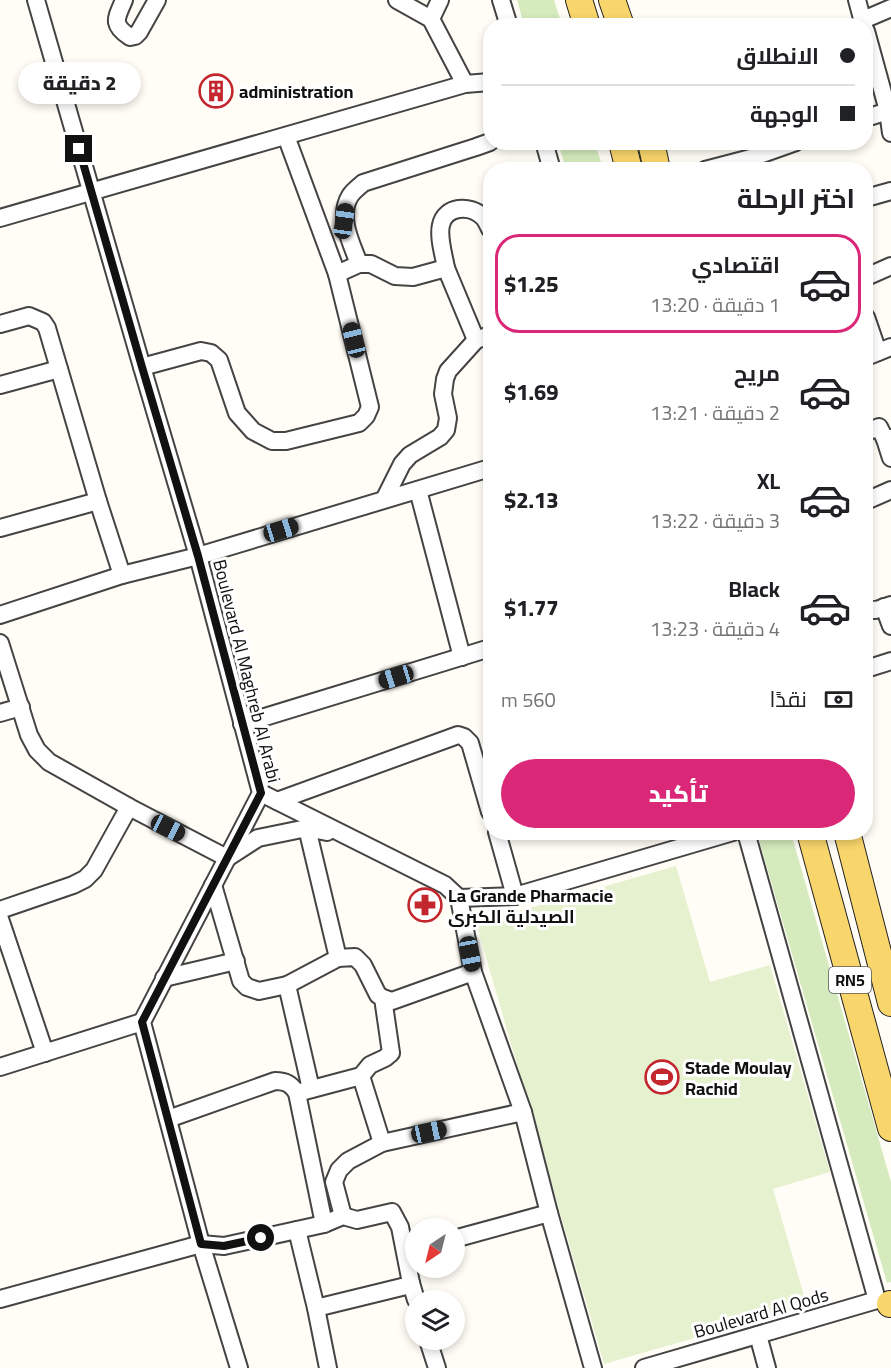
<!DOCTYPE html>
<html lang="ar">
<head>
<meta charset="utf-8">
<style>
	:root { --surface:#fff; --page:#f6f6f6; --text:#202124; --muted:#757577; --line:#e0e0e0; --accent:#db2777 }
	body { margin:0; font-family:Georgia,Cairo,serif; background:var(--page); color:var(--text); direction:rtl; height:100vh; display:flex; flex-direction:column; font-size:22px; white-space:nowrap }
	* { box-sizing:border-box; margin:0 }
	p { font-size:20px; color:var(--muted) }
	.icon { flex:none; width:33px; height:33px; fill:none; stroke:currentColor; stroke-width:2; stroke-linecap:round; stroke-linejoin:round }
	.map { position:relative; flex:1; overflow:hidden; direction:ltr }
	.panel { position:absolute; left:483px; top:162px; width:390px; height:678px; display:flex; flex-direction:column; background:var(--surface); border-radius:24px; box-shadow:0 3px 9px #0003; direction:rtl }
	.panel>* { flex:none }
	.guide { position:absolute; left:483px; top:18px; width:390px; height:132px; border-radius:24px; box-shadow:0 3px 9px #0003; direction:rtl; display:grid; align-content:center; height:132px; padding:0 18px; background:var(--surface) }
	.needle { width:39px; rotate:215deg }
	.controls { position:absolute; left:405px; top:1218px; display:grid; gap:12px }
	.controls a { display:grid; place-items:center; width:60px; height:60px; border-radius:50%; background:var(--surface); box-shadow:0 3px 9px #0003; font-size:30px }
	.end { position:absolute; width:27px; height:27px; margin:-14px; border:8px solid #111; background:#fff; box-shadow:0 0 0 3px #fff }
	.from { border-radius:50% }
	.bubble { position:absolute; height:42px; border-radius:21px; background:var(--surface); box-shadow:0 3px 9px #0003; font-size:20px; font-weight:800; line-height:42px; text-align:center; direction:rtl }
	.car { position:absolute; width:18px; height:36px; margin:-18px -9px; border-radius:8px; box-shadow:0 0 4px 2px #0007; background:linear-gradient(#222 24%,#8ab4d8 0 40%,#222 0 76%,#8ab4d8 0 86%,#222 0) }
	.guide b { display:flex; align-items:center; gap:21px; height:57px; font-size:22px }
	.guide b+b { border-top:2px solid var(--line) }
	.guide i { width:15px; height:15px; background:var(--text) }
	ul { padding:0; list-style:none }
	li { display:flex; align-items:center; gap:18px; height:99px; margin:0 12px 9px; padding:0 6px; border:3px solid transparent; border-radius:24px }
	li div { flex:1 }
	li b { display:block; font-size:22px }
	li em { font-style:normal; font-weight:800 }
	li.selected { border-color:var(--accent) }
	li>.icon { width:54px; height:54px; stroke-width:1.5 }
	h2 { padding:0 18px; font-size:27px; line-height:72px }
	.pay { display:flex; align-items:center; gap:15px; height:66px; padding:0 18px; font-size:22px }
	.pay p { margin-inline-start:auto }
	.primary-button { display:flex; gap:12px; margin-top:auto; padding:12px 18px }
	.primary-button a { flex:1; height:69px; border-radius:36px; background:var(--accent); color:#fff; font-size:24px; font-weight:800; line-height:69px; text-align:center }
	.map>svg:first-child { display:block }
</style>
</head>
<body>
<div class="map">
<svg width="891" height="1368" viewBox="0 0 891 1368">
	<rect width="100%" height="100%" fill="#fffdf5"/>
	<!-- green -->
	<g fill="#d5ebbd">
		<polygon points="517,0 554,0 562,25 524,25"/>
		<polygon points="558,143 595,143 603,169 566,169"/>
		<polygon points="757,833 791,833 891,1182 891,1282 887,1283"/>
	</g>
	<!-- pitch -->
	<polygon fill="#e6f2cf" points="676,866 710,982 770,965 830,1172 773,1189 807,1306 604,1364 476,923"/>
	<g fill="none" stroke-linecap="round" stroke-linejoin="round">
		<defs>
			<g id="minor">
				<polyline points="36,0 142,367 198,556 261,793 142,1022 201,1244 239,1368"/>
				<path d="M 124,0 C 116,19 111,24 130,37 L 135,36 L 139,32 L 157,0"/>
				<polyline points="397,0 431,19 465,84"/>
				<polyline points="501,0 509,26"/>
				<polyline points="857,0 864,26"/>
				<polyline points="431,19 440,0"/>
				<polyline points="863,20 891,8"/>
				<polyline points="866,31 888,111 891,133"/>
				<polyline points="866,118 891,110"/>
				<polyline points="286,136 337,274"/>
				<polyline points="544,142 552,170"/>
				<polyline points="705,170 751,158 796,142"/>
				<polyline points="866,198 891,191"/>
				<polyline points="0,218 465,84 490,82"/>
				<path d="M 359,264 C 352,244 337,217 350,196 C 353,191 359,187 363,183 L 476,147 L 490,142"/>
				<path d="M 446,268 C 444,256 438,237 441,225 C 445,206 470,204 483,217 C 486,220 488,225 490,229"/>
				<polyline points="866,277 891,266"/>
				<polyline points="866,317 878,352"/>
				<polyline points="0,324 29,316 43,322 47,328 98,501 122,575"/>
				<polyline points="866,357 891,347"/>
				<polyline points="142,367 201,351 211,353 219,360 237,413 253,431 272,441 286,441 359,423 366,416 370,407 337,274 359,264 371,264 395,276 413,277 446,268 476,340"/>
				<polyline points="0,385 59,369"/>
				<polyline points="866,432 879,427 885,439 891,438"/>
				<polyline points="885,439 891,458"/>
				<polyline points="418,490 462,657"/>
				<polyline points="385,498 402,464 410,455 440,437 446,430 448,418 443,394 445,379 448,371 476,340 490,335"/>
				<polyline points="866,501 891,490"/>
				<polyline points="0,528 98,501"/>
				<path d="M 866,607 C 873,614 883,607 891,605"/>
				<polyline points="884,607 891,626"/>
				<polyline points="0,615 122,575 198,556 490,468"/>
				<polyline points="0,643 29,735 37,750 49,762 129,807 227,858 258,838 307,828 327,832"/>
				<polyline points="866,669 891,661"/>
				<polyline points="0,713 21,707"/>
				<polyline points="242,724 490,648"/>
				<polyline points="261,793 445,885 459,898 473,972 523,1112 549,1213 593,1368"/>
				<polyline points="277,801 458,735 464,737 470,743 490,812"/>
				<polyline points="307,828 338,958"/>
				<polyline points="497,832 515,896"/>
				<polyline points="746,832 877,1300"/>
				<polyline points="213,885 241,981 247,987 259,991 287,985 338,958 355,957 363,965 378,995 383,998 392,1001 473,972"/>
				<polyline points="459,898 515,896 733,832"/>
				<polyline points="0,910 73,885 85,879 94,870 129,807"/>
				<polyline points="0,919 45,1053"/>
				<polyline points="164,978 236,961"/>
				<polyline points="287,985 311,1089"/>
				<polyline points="0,1067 142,1022"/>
				<polyline points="361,1076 382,1143"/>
				<polyline points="297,1093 361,1076 370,1065 385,1058 391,1053 383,998"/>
				<path d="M 168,1119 L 275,1081 C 286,1081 291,1084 297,1093 L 324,1224"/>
				<polyline points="343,1216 334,1182 339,1170 348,1161 382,1143 523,1112"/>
				<polyline points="297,1230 316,1308 328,1368"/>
				<polyline points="454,1239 549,1213"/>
				<polyline points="411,1283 416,1300"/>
				<polyline points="0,1299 201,1244 224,1246 324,1224 343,1216 357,1220 392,1212 400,1227 411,1283 406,1286 316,1308"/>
				<polyline points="758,1335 767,1368"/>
				<polyline points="428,1340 437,1368"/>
				<polyline points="644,1368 877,1300 888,1302"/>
			</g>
			<g id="primary">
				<polyline points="579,0 587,26"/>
				<polyline points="612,0 621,26"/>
				<polyline points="622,142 629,170"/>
				<polyline points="651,142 657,170"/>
				<polyline points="810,832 891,1128"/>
				<polyline points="847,832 891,1003"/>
				<polyline points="890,1304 891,1304"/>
			</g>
		</defs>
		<!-- minor casing -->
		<use href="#minor" stroke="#444" stroke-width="20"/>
		<!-- primary casing -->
		<use href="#primary" stroke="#222" stroke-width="28"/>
		<!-- minor -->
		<use href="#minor" stroke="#fff" stroke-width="16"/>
		<!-- primary -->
		<use href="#primary" stroke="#f9d66b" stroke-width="26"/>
	</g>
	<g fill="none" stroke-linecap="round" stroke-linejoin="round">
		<!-- route -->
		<polyline stroke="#111" stroke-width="8" points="79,149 142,367 198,556 261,793 142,1022 201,1244 224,1246 261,1238"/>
	</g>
	<!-- icons -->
	<defs>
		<symbol id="building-ring" viewBox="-11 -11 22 22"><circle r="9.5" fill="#fff" stroke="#c4262e" stroke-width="1.5"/><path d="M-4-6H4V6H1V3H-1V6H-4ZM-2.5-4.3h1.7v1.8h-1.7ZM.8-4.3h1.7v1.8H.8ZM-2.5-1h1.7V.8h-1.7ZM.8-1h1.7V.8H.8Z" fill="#c4262e"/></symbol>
		<symbol id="pharmacy-ring" viewBox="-11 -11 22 22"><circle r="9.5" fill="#fff" stroke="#c4262e" stroke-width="1.5"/><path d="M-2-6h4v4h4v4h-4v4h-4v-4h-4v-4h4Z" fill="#c4262e"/></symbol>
		<symbol id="stadium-ring" viewBox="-11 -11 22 22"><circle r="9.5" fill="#fff" stroke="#c4262e" stroke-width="1.5"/><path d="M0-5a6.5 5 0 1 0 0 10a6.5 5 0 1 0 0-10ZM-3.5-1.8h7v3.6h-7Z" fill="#c4262e"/></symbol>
	</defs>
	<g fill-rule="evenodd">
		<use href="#building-ring" x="197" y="72" width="38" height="38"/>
		<use href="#pharmacy-ring" x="406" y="886" width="38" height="38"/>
		<use href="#stadium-ring" x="643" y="1058" width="38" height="38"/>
	</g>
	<g text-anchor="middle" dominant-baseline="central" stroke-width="6" stroke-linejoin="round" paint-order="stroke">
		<!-- shield labels -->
		<rect fill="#fff" stroke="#585858" stroke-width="1.5" x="829" y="967" width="42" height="26" rx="4.5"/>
		<g font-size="16" font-weight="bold" fill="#111">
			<text x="850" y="980">RN5</text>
		</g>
		<!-- poi labels -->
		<g font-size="18" font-weight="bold" fill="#111" stroke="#fff" text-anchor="start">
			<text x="239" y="91">administration</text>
			<text x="448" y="895">La Grande Pharmacie<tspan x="448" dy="21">الصيدلية الكبرى</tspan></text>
			<text x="685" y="1067">Stade Moulay<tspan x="685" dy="21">Rachid</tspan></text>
		</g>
		<!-- street labels -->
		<g font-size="18" fill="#111" stroke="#fff">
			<text transform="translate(247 671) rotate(76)">Boulevard Al Maghreb Al Arabi</text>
			<text transform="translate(761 1313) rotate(-16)">Boulevard Al Qods</text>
		</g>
	</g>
</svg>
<div class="controls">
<a><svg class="needle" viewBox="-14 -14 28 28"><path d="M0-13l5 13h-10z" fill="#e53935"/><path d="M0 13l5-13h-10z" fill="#757577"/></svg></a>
<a><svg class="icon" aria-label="layers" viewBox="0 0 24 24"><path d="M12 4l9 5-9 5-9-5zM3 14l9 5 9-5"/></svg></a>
</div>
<i class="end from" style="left:261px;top:1238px"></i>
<i class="end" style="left:79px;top:149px"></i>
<div class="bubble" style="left:18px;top:62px;width:123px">2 دقيقة</div>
<i class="car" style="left:344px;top:221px;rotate:8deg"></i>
<i class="car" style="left:354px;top:340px;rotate:346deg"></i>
<i class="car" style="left:281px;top:530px;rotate:73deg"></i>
<i class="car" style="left:396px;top:677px;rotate:253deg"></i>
<i class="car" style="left:168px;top:828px;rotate:117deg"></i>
<i class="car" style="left:470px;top:954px;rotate:169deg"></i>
<i class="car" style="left:429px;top:1132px;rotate:78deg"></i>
<div class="guide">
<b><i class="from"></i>الانطلاق</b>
<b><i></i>الوجهة</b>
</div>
<section class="panel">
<h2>اختر الرحلة</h2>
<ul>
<li class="selected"><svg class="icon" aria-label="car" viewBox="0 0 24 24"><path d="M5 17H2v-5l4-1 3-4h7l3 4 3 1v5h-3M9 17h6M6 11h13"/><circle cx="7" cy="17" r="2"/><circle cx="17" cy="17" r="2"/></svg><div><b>اقتصادي</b><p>1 دقيقة · 13:20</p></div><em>$1.25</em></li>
<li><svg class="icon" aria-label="car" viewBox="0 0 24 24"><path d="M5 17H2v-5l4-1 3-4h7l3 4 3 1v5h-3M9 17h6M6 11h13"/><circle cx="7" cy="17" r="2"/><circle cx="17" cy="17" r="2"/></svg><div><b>مريح</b><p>2 دقيقة · 13:21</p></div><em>$1.69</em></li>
<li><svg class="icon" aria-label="car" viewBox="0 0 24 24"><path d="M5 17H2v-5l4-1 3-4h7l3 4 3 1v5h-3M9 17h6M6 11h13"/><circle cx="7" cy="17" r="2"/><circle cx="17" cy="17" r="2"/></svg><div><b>XL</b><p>3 دقيقة · 13:22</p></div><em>$2.13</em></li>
<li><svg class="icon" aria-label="car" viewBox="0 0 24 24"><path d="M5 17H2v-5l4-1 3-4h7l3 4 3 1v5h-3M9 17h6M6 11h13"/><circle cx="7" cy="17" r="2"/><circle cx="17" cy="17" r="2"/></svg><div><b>Black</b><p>4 دقيقة · 13:23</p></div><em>$1.77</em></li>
</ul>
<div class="pay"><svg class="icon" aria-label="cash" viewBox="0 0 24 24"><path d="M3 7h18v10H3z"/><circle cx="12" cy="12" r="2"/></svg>نقدًا<p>560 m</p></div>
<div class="primary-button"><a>تأكيد</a></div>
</section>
</div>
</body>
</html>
